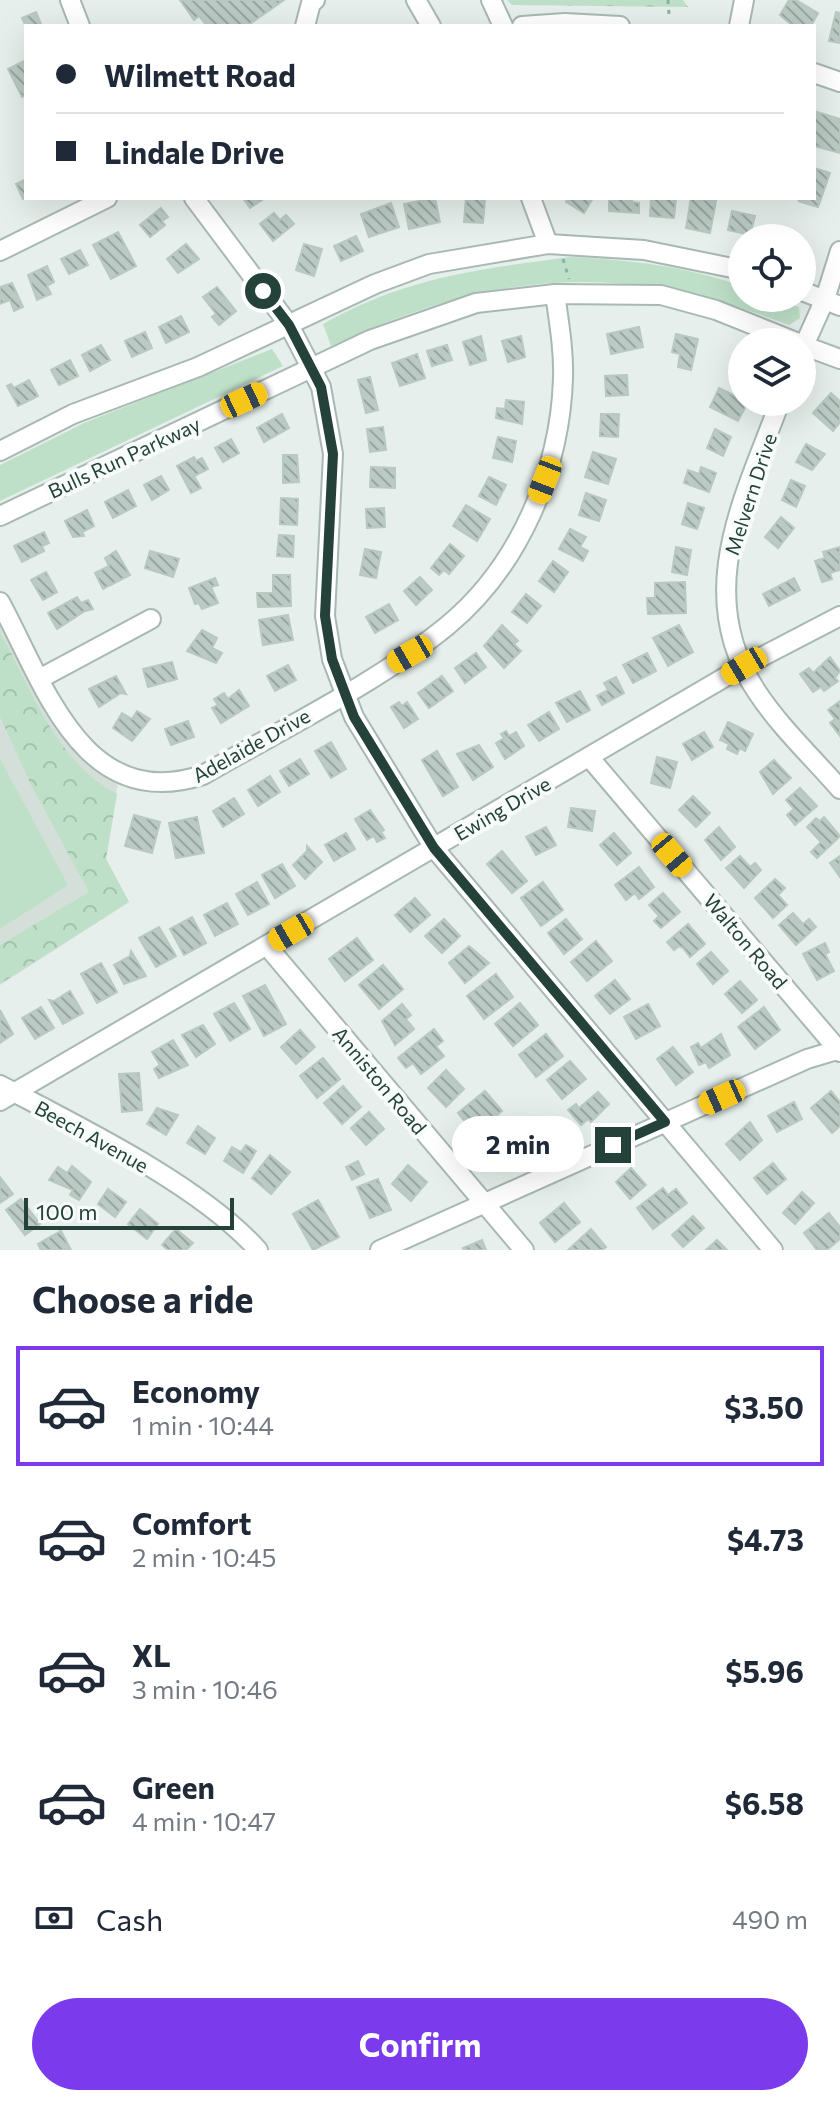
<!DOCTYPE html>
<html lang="en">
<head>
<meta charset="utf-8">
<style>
	:root { --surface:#fff; --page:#f6f6f7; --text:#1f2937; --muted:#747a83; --line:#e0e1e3; --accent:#7c3aed }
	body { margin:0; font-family:Commissioner,sans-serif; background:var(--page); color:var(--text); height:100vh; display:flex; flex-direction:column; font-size:30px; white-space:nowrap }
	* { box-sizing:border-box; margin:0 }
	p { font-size:26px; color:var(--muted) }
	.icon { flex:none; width:44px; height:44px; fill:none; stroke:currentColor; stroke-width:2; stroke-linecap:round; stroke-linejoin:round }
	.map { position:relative; height:1250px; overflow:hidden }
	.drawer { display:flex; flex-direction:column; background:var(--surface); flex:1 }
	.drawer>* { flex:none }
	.banner { position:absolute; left:24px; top:24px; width:792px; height:176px; border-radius:0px; box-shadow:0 8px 32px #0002; display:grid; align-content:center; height:176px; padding:0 32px; background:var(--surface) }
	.controls { position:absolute; left:728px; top:224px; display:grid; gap:16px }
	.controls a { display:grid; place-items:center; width:88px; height:88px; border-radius:50%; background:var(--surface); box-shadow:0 8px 32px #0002; font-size:40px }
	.scale { position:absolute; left:24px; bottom:20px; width:210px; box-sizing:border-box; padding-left:8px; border:4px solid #24423a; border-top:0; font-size:22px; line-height:28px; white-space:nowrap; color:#24423a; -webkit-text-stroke:6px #f7fbf9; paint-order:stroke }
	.end { position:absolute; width:36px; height:36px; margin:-18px; border:10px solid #24423a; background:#fff; box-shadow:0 0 0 4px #fff }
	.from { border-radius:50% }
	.bubble { position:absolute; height:56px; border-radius:28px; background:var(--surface); box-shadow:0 8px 32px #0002; font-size:26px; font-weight:700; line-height:56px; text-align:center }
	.car { position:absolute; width:24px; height:48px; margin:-24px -12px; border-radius:10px; box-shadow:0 0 6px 2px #0007; background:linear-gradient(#f5c518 24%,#345 0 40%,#f5c518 0 76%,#345 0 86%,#f5c518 0) }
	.banner b { display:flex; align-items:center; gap:28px; height:76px; font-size:30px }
	.banner b+b { border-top:2px solid var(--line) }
	.banner i { width:20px; height:20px; background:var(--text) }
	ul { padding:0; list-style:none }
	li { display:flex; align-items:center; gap:24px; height:120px; margin:0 16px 12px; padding:0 16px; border:4px solid transparent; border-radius:0px }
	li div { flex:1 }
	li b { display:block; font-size:30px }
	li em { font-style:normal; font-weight:700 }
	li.active { border-color:var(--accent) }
	li>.icon { width:72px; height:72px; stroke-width:1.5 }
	h2 { padding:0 32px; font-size:36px; line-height:96px }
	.pay { display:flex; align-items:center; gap:20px; height:88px; padding:0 32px; font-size:30px }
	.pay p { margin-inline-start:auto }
	.primary-button { display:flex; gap:16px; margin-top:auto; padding:16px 32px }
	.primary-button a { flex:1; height:92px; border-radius:48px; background:var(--accent); color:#fff; font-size:32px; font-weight:700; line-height:92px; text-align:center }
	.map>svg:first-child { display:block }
</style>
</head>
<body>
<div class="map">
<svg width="840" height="1250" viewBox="0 0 840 1250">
	<defs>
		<pattern id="forest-crowns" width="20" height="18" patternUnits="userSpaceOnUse" patternTransform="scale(2)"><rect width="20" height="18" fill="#bfe0c8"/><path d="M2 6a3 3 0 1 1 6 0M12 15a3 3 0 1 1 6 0" fill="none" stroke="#a4c1ad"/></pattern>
		<pattern id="building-back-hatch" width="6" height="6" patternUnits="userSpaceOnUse" patternTransform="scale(2)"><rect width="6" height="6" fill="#bbcac4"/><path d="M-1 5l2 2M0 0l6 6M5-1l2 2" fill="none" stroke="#98a6a0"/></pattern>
	</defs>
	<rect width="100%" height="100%" fill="#e6efeb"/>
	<!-- built -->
	<polygon fill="#d4dfda" points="0,602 72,735 119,776 106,859 129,902 0,985"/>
	<!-- green -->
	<g fill="#bfe0c8">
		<path d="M 571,257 C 630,260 685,266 742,286 L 742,298 L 775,298 L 799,307 L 800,318 L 789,325 C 620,260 494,270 331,346 L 323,324 C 406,277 478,269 571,257 Z"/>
		<polygon points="272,349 283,366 0,501 0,465 84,423"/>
		<polygon points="0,759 68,885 0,929"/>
	</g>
	<!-- forest -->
	<g fill="url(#forest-crowns)">
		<polygon points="507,0 683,0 688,7 512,5"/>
		<path d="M 0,632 C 32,690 56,762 117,794 L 106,859 L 129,902 L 0,984 L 0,945 L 89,892 L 32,787 L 0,717 Z"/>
	</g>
	<!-- building -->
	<g fill="url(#building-back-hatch)" stroke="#b8c9c2" stroke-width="2">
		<polygon points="180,0 284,0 247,26 207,26 199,16 194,20"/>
		<polygon points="789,0 796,0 818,13 811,26 793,26 780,15"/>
		<polygon points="36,12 42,26 26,27 22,18"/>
		<polygon points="836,12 840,13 840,43 829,41"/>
		<polygon points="26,60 26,95 22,97 8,69"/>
		<polygon points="814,111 840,119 840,153 814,146"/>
		<polygon points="814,168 830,173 818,207 798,201 814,198"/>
		<polygon points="26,179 26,198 23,199 16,184"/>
		<polygon points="243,198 265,198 250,208"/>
		<polygon points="435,198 440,222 409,229 404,204"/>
		<polygon points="466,198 485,199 483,223 464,222"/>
		<polygon points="568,198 593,198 584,213 566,202"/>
		<polygon points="609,198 632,198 632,202 639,203 639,213 609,211"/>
		<polygon points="661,198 676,198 674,218 650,216 651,199"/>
		<polygon points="691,198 716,201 710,233 686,228"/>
		<polygon points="391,203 399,227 369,237 361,214"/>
		<polygon points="161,208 168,217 162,221 165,225 150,237 140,225"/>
		<polygon points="732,211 755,216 750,235 728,230"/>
		<polygon points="274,213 280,220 286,215 294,224 273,241 260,224"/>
		<polygon points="774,228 795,234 794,238 771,238"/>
		<polygon points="118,232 136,266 111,279 93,245"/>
		<polygon points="356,236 363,251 341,261 334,246"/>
		<polygon points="186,244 199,259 178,273 167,259"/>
		<polygon points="304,244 322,249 314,276 296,270"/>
		<polygon points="80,250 88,265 69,274 61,259"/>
		<polygon points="47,266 54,282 47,286 51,294 37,300 28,275"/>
		<polygon points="12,283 23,307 14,311 10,300 0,304 0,287"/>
		<polygon points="217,287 236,311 219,325 212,317 216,314 203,297"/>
		<polygon points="181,316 189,332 166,343 159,327"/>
		<polygon points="639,327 643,347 611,354 607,334"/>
		<polygon points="145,332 152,348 132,357 125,341"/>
		<polygon points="676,334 698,339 691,370 678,367 680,354 672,352"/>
		<polygon points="481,336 486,360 470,365 463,342"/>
		<polygon points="521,336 525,357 508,362 502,341"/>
		<polygon points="101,345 110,360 90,371 82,355"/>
		<polygon points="447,345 452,360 432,366 427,351"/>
		<polygon points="735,351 742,354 742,368 731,364"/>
		<polygon points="417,354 425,378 400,386 392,363"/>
		<polygon points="70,360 78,376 59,385 51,370"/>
		<polygon points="627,375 628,395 606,396 605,376"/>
		<polygon points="370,377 378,410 366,413 358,380"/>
		<polygon points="29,380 38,396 18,406 7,386 11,384 14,388"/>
		<polygon points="719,388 748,402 738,421 710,407"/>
		<polygon points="831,393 840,401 840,422 833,431 813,413"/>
		<polygon points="506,400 524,402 522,424 496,418 497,408 505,409"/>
		<polygon points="282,414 289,428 264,442 257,428"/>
		<polygon points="601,414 619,414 618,437 600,436"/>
		<polygon points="383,427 386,450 370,452 367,429"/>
		<polygon points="715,429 731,437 723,456 707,448"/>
		<polygon points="498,437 516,441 512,462 493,458"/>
		<polygon points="231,439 239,453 223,462 215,448"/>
		<polygon points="806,444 825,454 812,470 796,462"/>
		<polygon points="593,452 616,459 608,484 585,477"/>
		<polygon points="283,455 297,455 299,482 283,483"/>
		<polygon points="194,457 196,461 202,458 208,469 194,476 201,488 191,493 177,466"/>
		<polygon points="371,467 395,468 395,488 370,487"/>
		<polygon points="701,467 716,473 709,492 684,483 688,470 699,474"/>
		<polygon points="161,476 169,490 152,500 144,485"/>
		<polygon points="489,477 506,485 496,505 479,496"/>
		<polygon points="791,480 805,486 796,507 782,500"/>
		<polygon points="128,490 136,506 113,518 105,502"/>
		<polygon points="586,493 606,500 599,521 579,515"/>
		<polygon points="281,498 298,499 297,525 280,524"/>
		<polygon points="688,503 704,508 697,529 682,524"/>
		<polygon points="466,505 490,519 477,541 453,526"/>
		<polygon points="384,508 385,527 367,528 366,509"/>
		<polygon points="87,510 94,526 82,532 84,536 73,537 65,521"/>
		<polygon points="781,517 794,528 778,548 765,537"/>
		<polygon points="570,529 586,537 580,547 588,551 583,561 559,549"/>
		<polygon points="44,532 49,543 42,546 44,551 22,562 14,546"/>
		<polygon points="279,535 294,536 293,557 277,556"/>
		<polygon points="450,544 464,556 449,574 444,570 439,575 431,568"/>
		<polygon points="676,547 691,550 687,575 672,572"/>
		<polygon points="840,547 840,570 830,573 832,579 822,582 815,561 825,558 823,552"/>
		<polygon points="365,549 381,552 376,578 360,575"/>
		<polygon points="116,551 130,575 103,589 95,573 109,566 105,558"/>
		<polygon points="150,551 179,559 173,577 145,568"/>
		<polygon points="553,561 568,572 554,592 539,581"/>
		<polygon points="46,572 57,592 43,600 31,580"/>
		<polygon points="273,575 290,575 291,606 258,607 257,593 273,593"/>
		<polygon points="420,577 432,590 416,605 404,591"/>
		<polygon points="215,578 218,585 211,587 218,603 202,609 199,603 195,604 189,588"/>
		<polygon points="794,578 800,590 769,606 763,594"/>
		<polygon points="685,582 686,613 648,614 647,598 655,598 655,583"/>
		<polygon points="526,594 541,606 527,623 512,612"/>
		<polygon points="77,597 81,603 88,600 93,609 85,611 57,629 48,613"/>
		<polygon points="389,604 398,620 375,633 366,617"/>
		<polygon points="288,615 293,640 263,645 259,620"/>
		<polygon points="502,625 518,641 514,644 521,651 504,668 484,646"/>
		<polygon points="679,625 693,652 668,666 653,638"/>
		<polygon points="202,630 217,638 212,648 222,653 216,663 187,651"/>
		<polygon points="476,653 486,667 465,683 455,668"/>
		<polygon points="647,653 656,671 633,683 623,665"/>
		<polygon points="830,657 840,671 835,678 838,681 824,691 821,687 813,692 800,674 809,668 813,673"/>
		<polygon points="172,662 177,679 148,687 143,669"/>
		<polygon points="288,665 296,680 275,691 267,676"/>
		<polygon points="116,676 126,694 121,693 99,707 89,689"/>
		<polygon points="442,676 453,691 429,708 418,693"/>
		<polygon points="616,677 624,693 602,705 597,696 608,690 604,683"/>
		<polygon points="239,690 249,706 221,723 212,708 218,705 214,699 224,693 228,699"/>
		<polygon points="580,691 590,710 567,722 556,703"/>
		<polygon points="840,701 840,736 830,723 835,719 828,710"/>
		<polygon points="399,702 402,706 407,702 418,719 404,728 391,707"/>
		<polygon points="137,711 150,719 132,741 113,728 122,713 132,719"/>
		<polygon points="549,712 559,729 539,741 528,725"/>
		<polygon points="188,721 194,737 171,745 165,729"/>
		<polygon points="728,722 753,734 745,751 740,748 737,754 727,749 729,744 720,740"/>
		<polygon points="506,731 509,736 516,732 524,746 505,759 496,743 504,738 501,734"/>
		<polygon points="704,732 713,747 692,760 683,744"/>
		<polygon points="331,742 346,769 331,778 315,751"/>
		<polygon points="479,745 493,767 473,780 457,754"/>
		<polygon points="437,751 458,787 443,796 422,760"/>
		<polygon points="657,757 677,762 670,788 651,783"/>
		<polygon points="300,759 309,774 289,786 280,771"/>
		<polygon points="774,760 791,778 773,794 760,772"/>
		<polygon points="270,776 280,792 258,806 248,790"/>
		<polygon points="800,788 817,806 795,825 787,815 794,809 786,800"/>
		<polygon points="693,796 710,813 696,827 679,810"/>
		<polygon points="234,798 244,814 223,827 213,811"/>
		<polygon points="571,808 595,811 592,831 568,827"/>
		<polygon points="370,810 384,830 381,832 385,838 377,842 374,836 367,840 355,819"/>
		<polygon points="134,815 160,822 152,853 125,846"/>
		<polygon points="197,817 204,853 176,858 169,823"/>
		<polygon points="824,817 840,836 817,858 811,852 821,842 807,827 816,818 820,821"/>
		<polygon points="546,827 556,845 536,855 526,837"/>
		<polygon points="719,827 735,847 721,860 705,840"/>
		<polygon points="346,833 355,849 334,861 325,845"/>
		<polygon points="614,833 631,853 617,865 600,845"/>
		<polygon points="307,846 322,862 305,879 293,865 307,851"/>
		<polygon points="502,851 527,881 512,893 487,864"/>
		<polygon points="740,856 750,867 755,863 761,870 744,888 726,868"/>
		<polygon points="840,856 840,877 830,863"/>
		<polygon points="282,864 295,886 275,898 262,875"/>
		<polygon points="639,867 654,887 639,899 635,893 626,900 615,885"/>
		<polygon points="775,879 785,888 778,895 787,905 773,918 755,898"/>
		<polygon points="257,882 269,904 248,915 236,894"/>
		<polygon points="543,882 563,910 541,926 521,898"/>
		<polygon points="663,893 680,912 661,928 654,921 659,916 649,905"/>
		<polygon points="415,898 430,915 410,932 395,915"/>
		<polygon points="227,903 238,924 215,936 204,915"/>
		<polygon points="793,913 803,924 809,919 816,927 796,945 779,925"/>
		<polygon points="192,917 206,943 184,955 170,929"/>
		<polygon points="444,919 460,936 442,953 425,936"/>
		<polygon points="566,919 582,939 564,954 548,933"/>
		<polygon points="688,924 705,944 690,957 683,948 679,946 674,950 667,942"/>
		<polygon points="159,927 176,956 156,967 139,938"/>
		<polygon points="357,938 373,960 345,981 329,959"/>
		<polygon points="596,941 612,961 587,981 571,962"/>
		<polygon points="825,943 829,952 825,954 834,971 817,980 803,954"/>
		<polygon points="469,946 489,963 465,983 449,963"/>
		<polygon points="131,951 146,976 124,984 114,965 130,956"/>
		<polygon points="711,952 728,971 713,984 697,964"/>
		<polygon points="101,963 117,992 97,1003 81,974"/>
		<polygon points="383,965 403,989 379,1009 359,985"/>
		<polygon points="496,974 513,997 484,1019 467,996"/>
		<polygon points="615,980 630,999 610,1014 595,996"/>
		<polygon points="740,981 757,1000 742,1013 725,994"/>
		<polygon points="265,985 286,1024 264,1036 243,996"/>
		<polygon points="70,991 83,1013 63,1024 49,1000 54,1001"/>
		<polygon points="234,1003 250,1029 230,1041 214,1014"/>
		<polygon points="520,1003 538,1025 513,1046 495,1024"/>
		<polygon points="402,1004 411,1015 406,1019 414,1029 395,1045 382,1021"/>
		<polygon points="648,1004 660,1026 636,1039 624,1017"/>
		<polygon points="41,1007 54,1028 35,1039 22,1018"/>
		<polygon points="764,1007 780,1030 755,1049 738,1027"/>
		<polygon points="0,1010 13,1034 0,1043"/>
		<polygon points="203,1025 215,1044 196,1057 182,1035"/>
		<polygon points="434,1029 443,1041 436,1046 444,1056 421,1074 413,1063 406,1068 398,1058"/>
		<polygon points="300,1030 315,1047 296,1064 281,1047"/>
		<polygon points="546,1034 563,1056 536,1077 519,1055"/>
		<polygon points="721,1034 730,1055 709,1068 706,1062 699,1065 691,1047 698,1043 701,1048"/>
		<polygon points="173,1040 188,1065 159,1078 154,1069 160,1065 152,1052"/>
		<polygon points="673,1047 693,1072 676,1085 657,1059"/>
		<polygon points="323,1058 340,1079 317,1098 300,1076"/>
		<polygon points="570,1061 586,1079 562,1099 547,1080"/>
		<polygon points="446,1070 464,1089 446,1107 428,1088"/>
		<polygon points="139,1073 142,1110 122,1112 119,1074"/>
		<polygon points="343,1086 361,1107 342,1124 324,1103"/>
		<polygon points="485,1091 502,1111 475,1134 458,1113"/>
		<polygon points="831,1091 840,1102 840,1126 832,1133 811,1108"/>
		<polygon points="598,1092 609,1104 591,1122 588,1119 581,1125 568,1110 576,1104 579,1108"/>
		<polygon points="794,1102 802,1119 777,1132 768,1116"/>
		<polygon points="157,1108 178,1115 166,1135 147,1124"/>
		<polygon points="369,1112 384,1129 366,1145 351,1128"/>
		<polygon points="750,1122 762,1140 740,1160 726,1144"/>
		<polygon points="505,1124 516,1138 531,1126 541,1138 521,1155 514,1147 494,1163 479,1145"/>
		<polygon points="198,1126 215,1138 205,1154 187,1143"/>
		<polygon points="246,1145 256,1151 243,1173 224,1161 232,1147 241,1152"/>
		<polygon points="270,1155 290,1172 271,1194 252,1178"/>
		<polygon points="358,1161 364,1174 352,1180 346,1167"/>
		<polygon points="773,1163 786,1179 767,1194 754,1178"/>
		<polygon points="408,1165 427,1182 411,1201 392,1184"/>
		<polygon points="72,1166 91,1182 79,1200 70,1195 73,1190 49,1180 58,1167 67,1173"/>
		<polygon points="631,1168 646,1185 630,1199 616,1182"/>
		<polygon points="0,1177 13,1194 0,1203"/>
		<polygon points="378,1179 391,1210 370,1218 357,1187"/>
		<polygon points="663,1188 668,1195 676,1189 687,1203 653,1229 637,1208"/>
		<polygon points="108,1189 126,1202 115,1217 98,1204"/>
		<polygon points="802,1192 814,1203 795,1224 783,1213"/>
		<polygon points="21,1199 40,1224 25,1235 6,1210"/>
		<polygon points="318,1200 339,1237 313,1250 293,1214"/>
		<polygon points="564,1203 580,1222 555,1242 540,1223"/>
		<polygon points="140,1209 158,1224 147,1239 128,1224"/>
		<polygon points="829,1213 840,1227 840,1239 827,1250 817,1250 804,1233"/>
		<polygon points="693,1216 704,1228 683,1247 672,1235"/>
		<polygon points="176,1229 193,1243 186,1250 168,1250 162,1245"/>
		<polygon points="591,1229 606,1247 602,1250 568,1250"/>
		<polygon points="61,1231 71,1250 41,1250 38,1244"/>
		<polygon points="482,1240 486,1250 464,1250 463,1248"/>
		<polygon points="717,1240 727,1250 706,1250"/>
	</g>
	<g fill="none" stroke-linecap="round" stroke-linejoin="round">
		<defs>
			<g id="minor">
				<polyline points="70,0 80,26"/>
				<polyline points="416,0 431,26"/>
				<polyline points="491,0 503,26"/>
				<polyline points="305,26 311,3 315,0"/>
				<polyline points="522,26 565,23 620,26"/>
				<polyline points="739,26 744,0"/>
				<polyline points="814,73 840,82"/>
				<polyline points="194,198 289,325 321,387 333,454 325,616 332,659 354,717 434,848 773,1250"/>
				<polyline points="531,198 548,244"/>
				<polyline points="0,251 107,198"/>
				<polyline points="802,291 840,306"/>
				<polyline points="802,345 840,359"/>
				<polyline points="802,350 825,299 840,251"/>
				<path d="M 780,402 C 744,498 692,595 757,692 C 780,727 813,758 840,789"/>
				<polyline points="0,451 73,414 198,367 375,284 429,264 548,244 644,250 742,270"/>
				<polyline points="0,516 370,340 476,303 555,294 661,295 716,310 796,342"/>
				<path d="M 0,602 C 45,685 83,814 203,775 C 282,729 377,683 447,626 C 519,567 560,470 563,379 C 564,351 559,322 555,294"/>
				<polyline points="41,678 151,619"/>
				<polyline points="589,757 840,1052"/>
				<polyline points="267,946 524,1250"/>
				<path d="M 0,1085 C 78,1126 200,1185 258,1250"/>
				<polyline points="0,1101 744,666 840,616"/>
				<polyline points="380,1250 807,1059 840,1049"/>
			</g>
		</defs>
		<!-- minor casing -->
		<use href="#minor" stroke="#a8b8b2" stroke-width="22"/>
		<!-- path -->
		<g stroke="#86b3a5" stroke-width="3" stroke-dasharray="4 6" stroke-linecap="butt">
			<polyline points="668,0 669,14"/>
			<polyline points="563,259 569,279"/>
		</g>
		<!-- minor -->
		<use href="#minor" stroke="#fff" stroke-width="18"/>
	</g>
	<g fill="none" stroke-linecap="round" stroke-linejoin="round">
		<!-- route -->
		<polyline stroke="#24423a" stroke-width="10" points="263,291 289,325 321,387 333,454 325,616 332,659 354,717 434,848 665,1122 613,1145"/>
	</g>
	<g text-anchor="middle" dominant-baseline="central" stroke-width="8" stroke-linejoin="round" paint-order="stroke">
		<!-- street labels -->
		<g font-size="20" fill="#24423a" stroke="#f7fbf9">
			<text transform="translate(124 457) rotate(-25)">Bulls Run Parkway</text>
			<text transform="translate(750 494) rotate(-72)">Melvern Drive</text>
			<text transform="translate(251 745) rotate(-29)">Adelaide Drive</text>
			<text transform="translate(502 808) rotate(-30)">Ewing Drive</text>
			<text transform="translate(746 941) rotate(50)">Walton Road</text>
			<text transform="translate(380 1080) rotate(50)">Anniston Road</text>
			<text transform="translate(92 1136) rotate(29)">Beech Avenue</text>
		</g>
	</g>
</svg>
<div class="controls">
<a><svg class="icon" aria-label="locate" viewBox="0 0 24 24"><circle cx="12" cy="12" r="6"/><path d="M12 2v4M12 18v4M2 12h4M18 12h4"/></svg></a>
<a><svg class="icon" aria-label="layers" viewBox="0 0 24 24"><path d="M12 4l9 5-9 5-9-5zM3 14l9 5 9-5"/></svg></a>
</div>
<div class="scale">100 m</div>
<i class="end from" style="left:263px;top:291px"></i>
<i class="end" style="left:613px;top:1145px"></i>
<div class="bubble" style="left:452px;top:1116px;width:132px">2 min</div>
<i class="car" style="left:244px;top:400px;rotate:65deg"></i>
<i class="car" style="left:545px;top:480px;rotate:201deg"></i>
<i class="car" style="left:410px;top:654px;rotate:240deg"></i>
<i class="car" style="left:744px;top:666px;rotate:239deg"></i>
<i class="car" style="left:672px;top:855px;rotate:140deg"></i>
<i class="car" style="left:291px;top:932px;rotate:240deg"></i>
<i class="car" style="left:722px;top:1097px;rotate:246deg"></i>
<div class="banner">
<b><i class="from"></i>Wilmett Road</b>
<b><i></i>Lindale Drive</b>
</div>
</div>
<section class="drawer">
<h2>Choose a ride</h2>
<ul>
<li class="active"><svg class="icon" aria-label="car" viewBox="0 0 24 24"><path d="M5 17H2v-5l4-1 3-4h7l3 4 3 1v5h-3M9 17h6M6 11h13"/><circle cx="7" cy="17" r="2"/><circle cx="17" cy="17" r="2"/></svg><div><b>Economy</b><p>1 min · 10:44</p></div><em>$3.50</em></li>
<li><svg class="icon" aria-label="car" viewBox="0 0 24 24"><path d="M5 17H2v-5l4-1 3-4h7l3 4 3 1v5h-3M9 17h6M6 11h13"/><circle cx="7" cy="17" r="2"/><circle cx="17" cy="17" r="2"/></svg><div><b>Comfort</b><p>2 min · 10:45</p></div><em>$4.73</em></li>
<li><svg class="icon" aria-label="car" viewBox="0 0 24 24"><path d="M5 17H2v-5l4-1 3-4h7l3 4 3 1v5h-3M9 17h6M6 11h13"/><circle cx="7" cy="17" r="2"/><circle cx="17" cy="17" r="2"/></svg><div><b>XL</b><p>3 min · 10:46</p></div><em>$5.96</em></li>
<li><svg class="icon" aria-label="car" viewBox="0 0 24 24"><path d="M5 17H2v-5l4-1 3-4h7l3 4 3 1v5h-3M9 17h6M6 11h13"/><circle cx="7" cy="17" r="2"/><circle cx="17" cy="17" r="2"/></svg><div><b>Green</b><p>4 min · 10:47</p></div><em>$6.58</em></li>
</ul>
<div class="pay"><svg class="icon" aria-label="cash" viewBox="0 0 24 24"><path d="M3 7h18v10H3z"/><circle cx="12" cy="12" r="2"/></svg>Cash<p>490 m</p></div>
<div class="primary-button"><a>Confirm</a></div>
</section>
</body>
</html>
